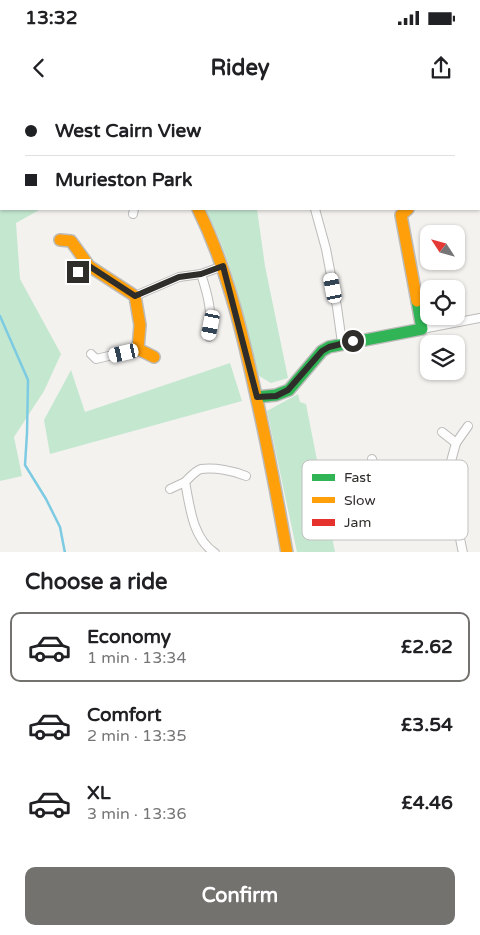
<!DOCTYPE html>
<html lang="en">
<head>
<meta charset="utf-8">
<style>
	:root { --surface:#fff; --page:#f6f6f6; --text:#202124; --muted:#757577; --line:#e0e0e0; --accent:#73726f }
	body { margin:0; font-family:"Varela Round",sans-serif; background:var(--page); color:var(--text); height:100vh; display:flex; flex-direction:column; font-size:19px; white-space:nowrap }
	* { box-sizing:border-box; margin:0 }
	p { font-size:16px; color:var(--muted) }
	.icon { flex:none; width:28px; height:28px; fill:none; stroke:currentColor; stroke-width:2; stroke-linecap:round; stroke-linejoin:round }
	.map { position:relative; height:452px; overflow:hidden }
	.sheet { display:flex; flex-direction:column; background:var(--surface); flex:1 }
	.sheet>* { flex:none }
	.banner { position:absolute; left:0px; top:0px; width:480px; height:110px; box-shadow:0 1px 4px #0004; display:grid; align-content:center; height:110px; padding:0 25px; background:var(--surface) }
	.needle { width:32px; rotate:306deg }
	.tools { position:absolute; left:420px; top:125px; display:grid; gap:10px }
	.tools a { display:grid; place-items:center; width:45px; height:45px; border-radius:10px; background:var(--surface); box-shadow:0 1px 4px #0004; font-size:25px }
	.end { position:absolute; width:22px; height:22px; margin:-11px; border:6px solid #2e2d2a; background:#fff; box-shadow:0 0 0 2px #fff }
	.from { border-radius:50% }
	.car { position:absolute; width:15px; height:30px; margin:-15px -8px; border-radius:6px; box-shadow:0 0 4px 1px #0007; background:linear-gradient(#fff 24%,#345 0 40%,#fff 0 76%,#345 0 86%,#fff 0) }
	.banner b { display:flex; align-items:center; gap:18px; height:48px; font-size:19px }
	.banner b+b { border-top:1px solid var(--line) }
	.banner i { width:12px; height:12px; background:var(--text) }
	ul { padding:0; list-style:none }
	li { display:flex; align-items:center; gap:15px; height:70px; margin:0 10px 8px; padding:0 15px; border:2px solid transparent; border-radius:10px }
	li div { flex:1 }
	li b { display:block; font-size:19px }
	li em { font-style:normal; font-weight:700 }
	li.on { border-color:var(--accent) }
	li>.icon { width:45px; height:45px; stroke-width:1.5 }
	h2 { padding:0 25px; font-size:22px; line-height:60px }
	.action { display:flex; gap:10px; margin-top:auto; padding:10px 25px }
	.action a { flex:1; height:58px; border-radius:10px; background:var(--accent); color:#fff; font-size:20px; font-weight:700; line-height:58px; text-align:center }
	.status { display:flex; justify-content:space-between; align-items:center; height:35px; padding:0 25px; background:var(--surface); direction:ltr }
	.status svg { height:14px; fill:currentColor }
	header { display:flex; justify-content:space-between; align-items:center; height:65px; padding:0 25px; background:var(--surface); font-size:22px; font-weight:700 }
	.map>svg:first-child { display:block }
</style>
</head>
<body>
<div class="status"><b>13:32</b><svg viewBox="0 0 49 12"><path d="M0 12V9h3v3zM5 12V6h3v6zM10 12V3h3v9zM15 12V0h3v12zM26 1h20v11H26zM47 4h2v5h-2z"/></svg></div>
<header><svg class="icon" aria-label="back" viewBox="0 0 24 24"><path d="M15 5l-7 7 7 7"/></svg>Ridey<svg class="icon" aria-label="share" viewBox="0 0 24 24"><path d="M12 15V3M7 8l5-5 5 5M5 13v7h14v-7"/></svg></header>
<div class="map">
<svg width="480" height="453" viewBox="0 0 480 453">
	<rect width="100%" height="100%" fill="#f4f2ef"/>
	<!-- green -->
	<g fill="#c4e7d0">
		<polygon points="0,0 19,0 1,1 1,109 41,109 16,123 20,179 61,254 44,291 14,337 22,376 0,381"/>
		<path d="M 205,109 L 257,109 L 265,166 L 288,278 L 271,283 L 259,276 C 244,220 233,160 205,109 Z"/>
		<polygon points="230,263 242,301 50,354 44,320 71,270 85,312"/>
		<polygon points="298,294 300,302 306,304 335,452 297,452 267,311"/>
	</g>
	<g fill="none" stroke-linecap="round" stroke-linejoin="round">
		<!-- stream -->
		<polyline stroke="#7ccbe3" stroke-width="2.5" points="0,216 28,280 27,333 25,365 46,399 60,427 65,453"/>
		<defs>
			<g id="street">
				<polyline points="355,0 355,1"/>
				<polyline points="479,99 480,99"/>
				<polyline points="315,109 326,149 337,207 342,243"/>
				<polyline points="133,114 134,109"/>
				<polyline points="78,172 89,166"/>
				<polyline points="135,196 179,177 201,174"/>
				<polyline points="422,229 480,218"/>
				<path d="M 209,237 C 213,214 208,195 201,174 L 223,166"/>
				<polyline points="91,254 96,259 138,249"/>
				<polyline points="442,332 456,343 444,387"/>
				<polyline points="456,343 468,326"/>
				<polyline points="372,359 377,374 387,386"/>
				<path d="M 185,382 C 190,377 195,371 201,369 C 215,367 234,371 246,376"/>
				<path d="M 170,389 L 185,382 C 190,406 192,438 215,453"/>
				<path d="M 375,405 L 387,386 C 402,391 415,387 430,385 C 441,383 453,390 457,402 C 460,409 457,418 458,425 C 459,434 461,444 463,453"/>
			</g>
			<polyline id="fast" points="257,297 276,295 289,290 322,251 329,247 422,229 417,201"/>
			<g id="slow">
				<path d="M 198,109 C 225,164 240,223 253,282 C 266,339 277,396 287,453"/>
				<polyline points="408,109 401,115 417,201"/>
				<polyline points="60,140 71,141 89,166 135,196 140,225 138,249 154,257"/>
			</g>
			<polyline id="jam" points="120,0 121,1"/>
		</defs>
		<!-- street casing -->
		<use href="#street" stroke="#bcbbb9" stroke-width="10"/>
		<!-- fast casing -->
		<use href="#fast" stroke="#bcbbb9" stroke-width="14"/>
		<!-- slow casing -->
		<use href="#slow" stroke="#bcbbb9" stroke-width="14"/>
		<!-- jam casing -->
		<use href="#jam" stroke="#bcbbb9" stroke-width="14"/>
		<!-- street -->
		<use href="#street" stroke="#fdfdfd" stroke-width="8"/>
		<!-- fast -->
		<use href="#fast" stroke="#30b455" stroke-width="11"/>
		<!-- slow -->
		<use href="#slow" stroke="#ff9f0a" stroke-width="11"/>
		<!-- jam -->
		<use href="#jam" stroke="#e5322d" stroke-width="11"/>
	</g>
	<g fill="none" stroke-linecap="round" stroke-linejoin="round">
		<!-- route -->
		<polyline stroke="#2e2d2a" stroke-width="6" points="78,172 89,166 135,196 179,177 201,174 223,166 257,297 276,296 288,290 322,251 329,247 353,241"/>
	</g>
	<!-- legend -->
	<rect x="302" y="360" width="166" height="80" rx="8" fill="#fff" stroke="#c0c0bf" stroke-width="1"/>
	<rect x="312" y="374" width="23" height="7" fill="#30b455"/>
	<rect x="312" y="397" width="23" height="6" fill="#ff9f0a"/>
	<rect x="312" y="419" width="23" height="7" fill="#e5322d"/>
	<g font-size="14" fill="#2e2d2a">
		<text x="344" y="382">Fast</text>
		<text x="344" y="405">Slow</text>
		<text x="344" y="427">Jam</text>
	</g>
</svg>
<div class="tools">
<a><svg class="needle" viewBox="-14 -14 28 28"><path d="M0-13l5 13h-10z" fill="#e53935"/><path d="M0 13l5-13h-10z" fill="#757577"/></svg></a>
<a><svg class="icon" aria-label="locate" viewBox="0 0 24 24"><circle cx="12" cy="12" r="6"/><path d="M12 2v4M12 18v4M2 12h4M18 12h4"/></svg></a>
<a><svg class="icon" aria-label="layers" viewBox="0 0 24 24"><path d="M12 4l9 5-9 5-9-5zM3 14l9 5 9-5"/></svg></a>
</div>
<i class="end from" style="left:353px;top:241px"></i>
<i class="end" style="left:78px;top:172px"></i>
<i class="car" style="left:333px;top:188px;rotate:349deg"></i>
<i class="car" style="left:211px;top:225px;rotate:191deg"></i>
<i class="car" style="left:124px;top:253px;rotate:257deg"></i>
<div class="banner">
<b><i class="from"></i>West Cairn View</b>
<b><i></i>Murieston Park</b>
</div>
</div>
<section class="sheet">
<h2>Choose a ride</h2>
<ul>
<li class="on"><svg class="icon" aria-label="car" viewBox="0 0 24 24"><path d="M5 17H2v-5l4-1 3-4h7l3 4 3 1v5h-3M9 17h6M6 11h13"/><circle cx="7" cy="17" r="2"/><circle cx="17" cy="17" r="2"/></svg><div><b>Economy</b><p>1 min · 13:34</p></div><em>£2.62</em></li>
<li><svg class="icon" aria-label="car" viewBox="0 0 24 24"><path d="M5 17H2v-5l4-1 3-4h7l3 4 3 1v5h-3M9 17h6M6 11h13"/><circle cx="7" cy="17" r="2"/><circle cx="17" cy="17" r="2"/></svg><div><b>Comfort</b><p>2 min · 13:35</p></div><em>£3.54</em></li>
<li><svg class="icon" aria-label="car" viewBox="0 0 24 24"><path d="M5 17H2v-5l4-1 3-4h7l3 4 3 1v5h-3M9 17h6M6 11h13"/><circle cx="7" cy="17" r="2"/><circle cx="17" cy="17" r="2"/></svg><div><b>XL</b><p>3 min · 13:36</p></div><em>£4.46</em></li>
</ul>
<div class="action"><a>Confirm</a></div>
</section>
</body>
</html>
